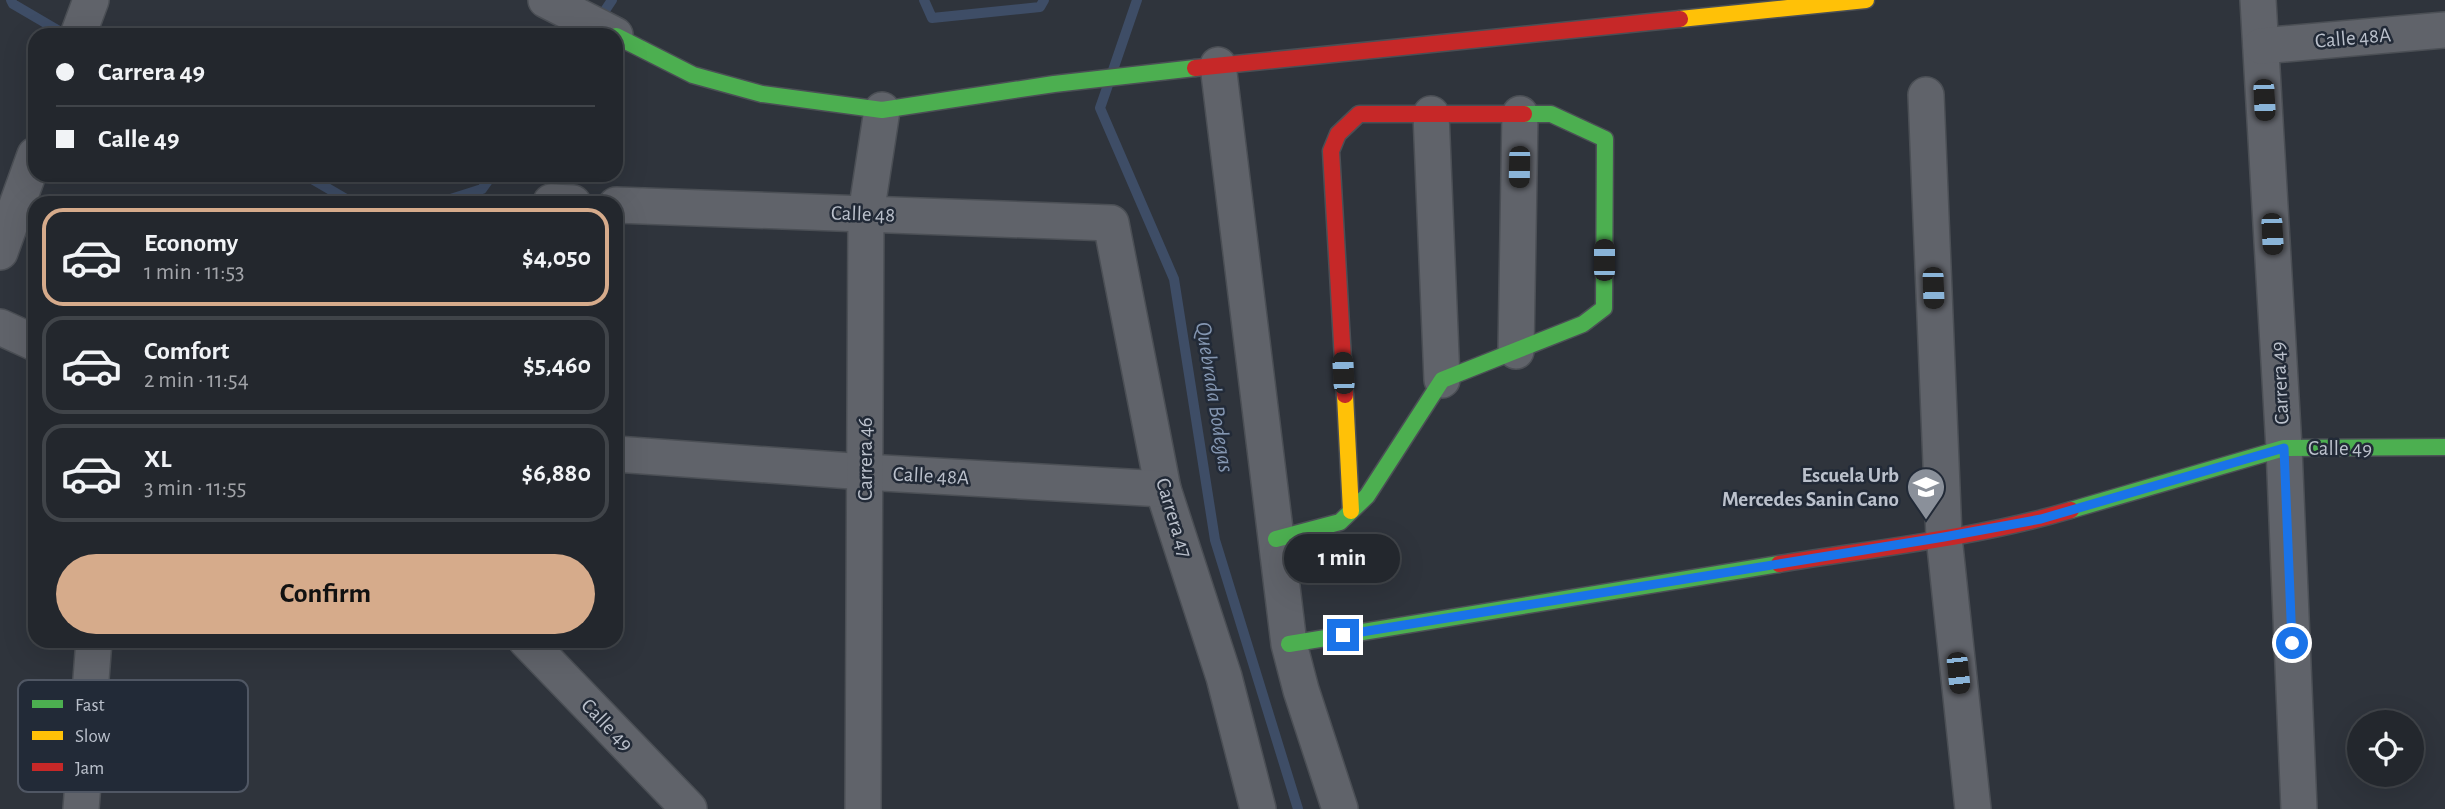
<!DOCTYPE html>
<html lang="en">
<head>
<meta charset="utf-8">
<style>
	:root { --surface:#23272d; --page:#2f3339; --text:#f1f3f6; --muted:#a3a5aa; --line:#404449; --accent:#d6ab8b }
	body { margin:0; font-family:"Alegreya Sans",sans-serif; background:var(--page); color:var(--text); height:100vh; display:flex; flex-direction:column; font-size:26px; white-space:nowrap }
	* { box-sizing:border-box; margin:0 }
	p { font-size:23px; color:var(--muted) }
	.icon { flex:none; width:38px; height:38px; fill:none; stroke:currentColor; stroke-width:2; stroke-linecap:round; stroke-linejoin:round }
	.map { position:relative; flex:1; overflow:hidden }
	.details { position:absolute; left:28px; top:196px; width:595px; height:452px; display:flex; flex-direction:column; background:var(--surface); border-radius:21px; box-shadow:0 7px 28px #0002,0 0 0 2px var(--line) }
	.details>* { flex:none }
	.guide { position:absolute; left:28px; top:28px; width:595px; height:154px; border-radius:21px; box-shadow:0 7px 28px #0002,0 0 0 2px var(--line); display:grid; align-content:center; height:154px; padding:0 28px; background:var(--surface) }
	.controls { position:absolute; left:2347px; top:710px; display:grid; gap:14px }
	.controls a { display:grid; place-items:center; width:77px; height:77px; border-radius:50%; background:var(--surface); box-shadow:0 7px 28px #0002,0 0 0 2px var(--line); font-size:35px }
	.end { position:absolute; width:32px; height:32px; margin:-16px; border:9px solid #1a73e8; background:#fff; box-shadow:0 0 0 4px #fff }
	.from { border-radius:50% }
	.bubble { position:absolute; height:49px; border-radius:24px; background:var(--surface); box-shadow:0 7px 28px #0002,0 0 0 2px var(--line); font-size:23px; font-weight:700; line-height:49px; text-align:center }
	.car { position:absolute; width:21px; height:42px; margin:-21px -10px; border-radius:9px; box-shadow:0 0 5px 2px #0007; background:linear-gradient(#222 24%,#8ab4d8 0 40%,#222 0 76%,#8ab4d8 0 86%,#222 0) }
	.guide b { display:flex; align-items:center; gap:24px; height:66px; font-size:26px }
	.guide b+b { border-top:2px solid var(--line) }
	.guide i { width:18px; height:18px; background:var(--text) }
	ul { padding:12px 0 0; list-style:none }
	li { display:flex; align-items:center; gap:21px; height:98px; margin:0 14px 10px; padding:0 14px; border:4px solid var(--line); border-radius:21px }
	li div { flex:1 }
	li b { display:block; font-size:26px }
	li em { font-style:normal; font-weight:700 }
	li.current { border-color:var(--accent) }
	li>.icon { width:63px; height:63px; stroke-width:1.5 }
	.action { display:flex; gap:14px; margin-top:auto; padding:14px 28px }
	.action a { flex:1; height:80px; border-radius:42px; background:var(--accent); color:#111; font-size:28px; font-weight:700; line-height:80px; text-align:center }
	.map>svg:first-child { display:block }
</style>
</head>
<body>
<div class="map">
<svg width="2445" height="809" viewBox="0 0 2445 809">
	<rect width="100%" height="100%" fill="#2f343c"/>
	<g fill="none" stroke-linecap="round" stroke-linejoin="round">
		<!-- stream -->
		<g stroke="#3e4d66" stroke-width="10">
			<polyline points="11,0 13,4 66,35"/>
			<polyline points="924,0 932,18 1040,7 1044,0"/>
			<polyline points="598,21 612,0"/>
			<polyline points="1113,70 1137,0"/>
			<polyline points="1108,85 1100,108 1174,279 1215,540 1298,809"/>
			<polyline points="305,175 353,203"/>
			<polyline points="438,203 482,189 492,175"/>
		</g>
		<defs>
			<g id="street">
				<polyline points="546,0 615,35"/>
				<polyline points="2258,0 2284,448 2299,809"/>
				<polyline points="78,35 91,0"/>
				<polyline points="2261,46 2445,30"/>
				<polyline points="1218,65 1289,644 1301,690 1340,809"/>
				<polyline points="1926,95 1944,537 1973,809"/>
				<polyline points="1431,114 1442,380"/>
				<polyline points="551,202 573,203"/>
				<polyline points="616,205 1111,223 1163,489 1224,677 1258,809"/>
				<polyline points="0,252 35,155"/>
				<polyline points="0,327 35,343"/>
				<polyline points="1516,351 1520,114"/>
				<polyline points="616,454 865,472 1163,489"/>
				<polyline points="526,640 689,809"/>
				<polyline points="81,809 94,640"/>
				<polyline points="863,809 866,214 882,110"/>
			</g>
			<g id="fast">
				<polyline points="616,36 693,75 762,94 882,110 1054,84 1195,68"/>
				<polyline points="2071,510 2284,448 2445,447"/>
				<polyline points="1276,539 1340,522 1367,496 1442,380 1583,324 1604,308 1605,139 1551,114 1524,114"/>
				<polyline points="1289,644 1779,564"/>
			</g>
			<g id="slow">
				<polyline points="1680,19 1866,0"/>
				<polyline points="1345,395 1351,511"/>
			</g>
			<g id="jam">
				<polyline points="1195,68 1680,19"/>
				<polyline points="1345,395 1331,151 1338,134 1359,114 1524,114"/>
				<path d="M 1779,564 C 1876,548 1977,538 2071,510"/>
			</g>
		</defs>
		<!-- street casing -->
		<use href="#street" stroke="#4b4f55" stroke-width="38"/>
		<!-- fast casing -->
		<use href="#fast" stroke="#4b4f55" stroke-width="19"/>
		<!-- slow casing -->
		<use href="#slow" stroke="#4b4f55" stroke-width="19"/>
		<!-- jam casing -->
		<use href="#jam" stroke="#4b4f55" stroke-width="19"/>
		<!-- street -->
		<use href="#street" stroke="#60636a" stroke-width="35"/>
		<!-- fast -->
		<use href="#fast" stroke="#4caf50" stroke-width="16"/>
		<!-- slow -->
		<use href="#slow" stroke="#ffc107" stroke-width="16"/>
		<!-- jam -->
		<use href="#jam" stroke="#c62828" stroke-width="16"/>
	</g>
	<g fill="none" stroke-linecap="round" stroke-linejoin="round">
		<!-- route -->
		<polyline stroke="#1a73e8" stroke-width="9" points="1343,635 1944,537 2041,519 2284,448 2292,643"/>
	</g>
	<!-- icons -->
	<defs>
		<symbol id="school-pin" viewBox="-11 -11 22 30"><path d="M0 17L-7.5 6A9.5 9.5 0 1 1 7.5 6Z" fill="#8a909a" stroke="#222a37"/><path d="M0-5L7-2L0 1L-7-2ZM-4 1L0 2.5L4 1V4Q0 6-4 4Z" fill="#fff"/></symbol>
	</defs>
	<g fill-rule="evenodd">
		<use href="#school-pin" x="1904" y="465" width="44" height="60"/>
	</g>
	<g text-anchor="middle" dominant-baseline="central" stroke-width="5" stroke-linejoin="round" paint-order="stroke">
		<!-- street labels -->
		<g font-size="21" fill="#bbc1cc" stroke="#222a37">
			<text transform="translate(2353 38) rotate(-5)">Calle 48A</text>
			<text transform="translate(863 214) rotate(2)">Calle 48</text>
			<text transform="translate(2280 383) rotate(-93)">Carrera 49</text>
			<text x="2340" y="448">Calle 49</text>
			<text transform="translate(865 459) rotate(-90)">Carrera 46</text>
			<text transform="translate(931 476) rotate(3)">Calle 48A</text>
			<text transform="translate(1174 518) rotate(73)">Carrera 47</text>
			<text transform="translate(607 725) rotate(46)">Calle 49</text>
		</g>
		<!-- poi labels -->
		<g font-size="21" font-weight="bold" fill="#bbc1cc" stroke="#222a37" text-anchor="end">
			<text x="1899" y="475">Escuela Urb<tspan x="1899" dy="24">Mercedes Sanin Cano</tspan></text>
		</g>
		<!-- water labels -->
		<g font-size="23" font-style="italic" fill="#8496b1" stroke="#222a37">
			<text transform="translate(1214 397) rotate(81)">Quebrada Bodegas</text>
		</g>
	</g>
	<!-- legend -->
	<rect x="18" y="680" width="230" height="112" rx="10" fill="#222a37" stroke="#505764" stroke-width="2"/>
	<rect x="32" y="700" width="31" height="8" fill="#4caf50"/>
	<rect x="32" y="731" width="31" height="9" fill="#ffc107"/>
	<rect x="32" y="763" width="31" height="8" fill="#c62828"/>
	<g font-size="19" fill="#bbc1cc">
		<text x="75" y="711">Fast</text>
		<text x="75" y="742">Slow</text>
		<text x="75" y="774">Jam</text>
	</g>
</svg>
<div class="controls">
<a><svg class="icon" aria-label="locate" viewBox="0 0 24 24"><circle cx="12" cy="12" r="6"/><path d="M12 2v4M12 18v4M2 12h4M18 12h4"/></svg></a>
</div>
<i class="end from" style="left:2292px;top:643px"></i>
<i class="end" style="left:1343px;top:635px"></i>
<div class="bubble" style="left:1284px;top:534px;width:116px">1 min</div>
<i class="car" style="left:2264px;top:100px;rotate:177deg"></i>
<i class="car" style="left:1519px;top:167px;rotate:181deg"></i>
<i class="car" style="left:2272px;top:234px;rotate:177deg"></i>
<i class="car" style="left:1604px;top:260px;rotate:0deg"></i>
<i class="car" style="left:1933px;top:288px;rotate:178deg"></i>
<i class="car" style="left:1343px;top:373px;rotate:357deg"></i>
<i class="car" style="left:1958px;top:673px;rotate:174deg"></i>
<div class="guide">
<b><i class="from"></i>Carrera 49</b>
<b><i></i>Calle 49</b>
</div>
<section class="details">
<ul>
<li class="current"><svg class="icon" aria-label="car" viewBox="0 0 24 24"><path d="M5 17H2v-5l4-1 3-4h7l3 4 3 1v5h-3M9 17h6M6 11h13"/><circle cx="7" cy="17" r="2"/><circle cx="17" cy="17" r="2"/></svg><div><b>Economy</b><p>1 min · 11:53</p></div><em>$4,050</em></li>
<li><svg class="icon" aria-label="car" viewBox="0 0 24 24"><path d="M5 17H2v-5l4-1 3-4h7l3 4 3 1v5h-3M9 17h6M6 11h13"/><circle cx="7" cy="17" r="2"/><circle cx="17" cy="17" r="2"/></svg><div><b>Comfort</b><p>2 min · 11:54</p></div><em>$5,460</em></li>
<li><svg class="icon" aria-label="car" viewBox="0 0 24 24"><path d="M5 17H2v-5l4-1 3-4h7l3 4 3 1v5h-3M9 17h6M6 11h13"/><circle cx="7" cy="17" r="2"/><circle cx="17" cy="17" r="2"/></svg><div><b>XL</b><p>3 min · 11:55</p></div><em>$6,880</em></li>
</ul>
<div class="action"><a>Confirm</a></div>
</section>
</div>
</body>
</html>
